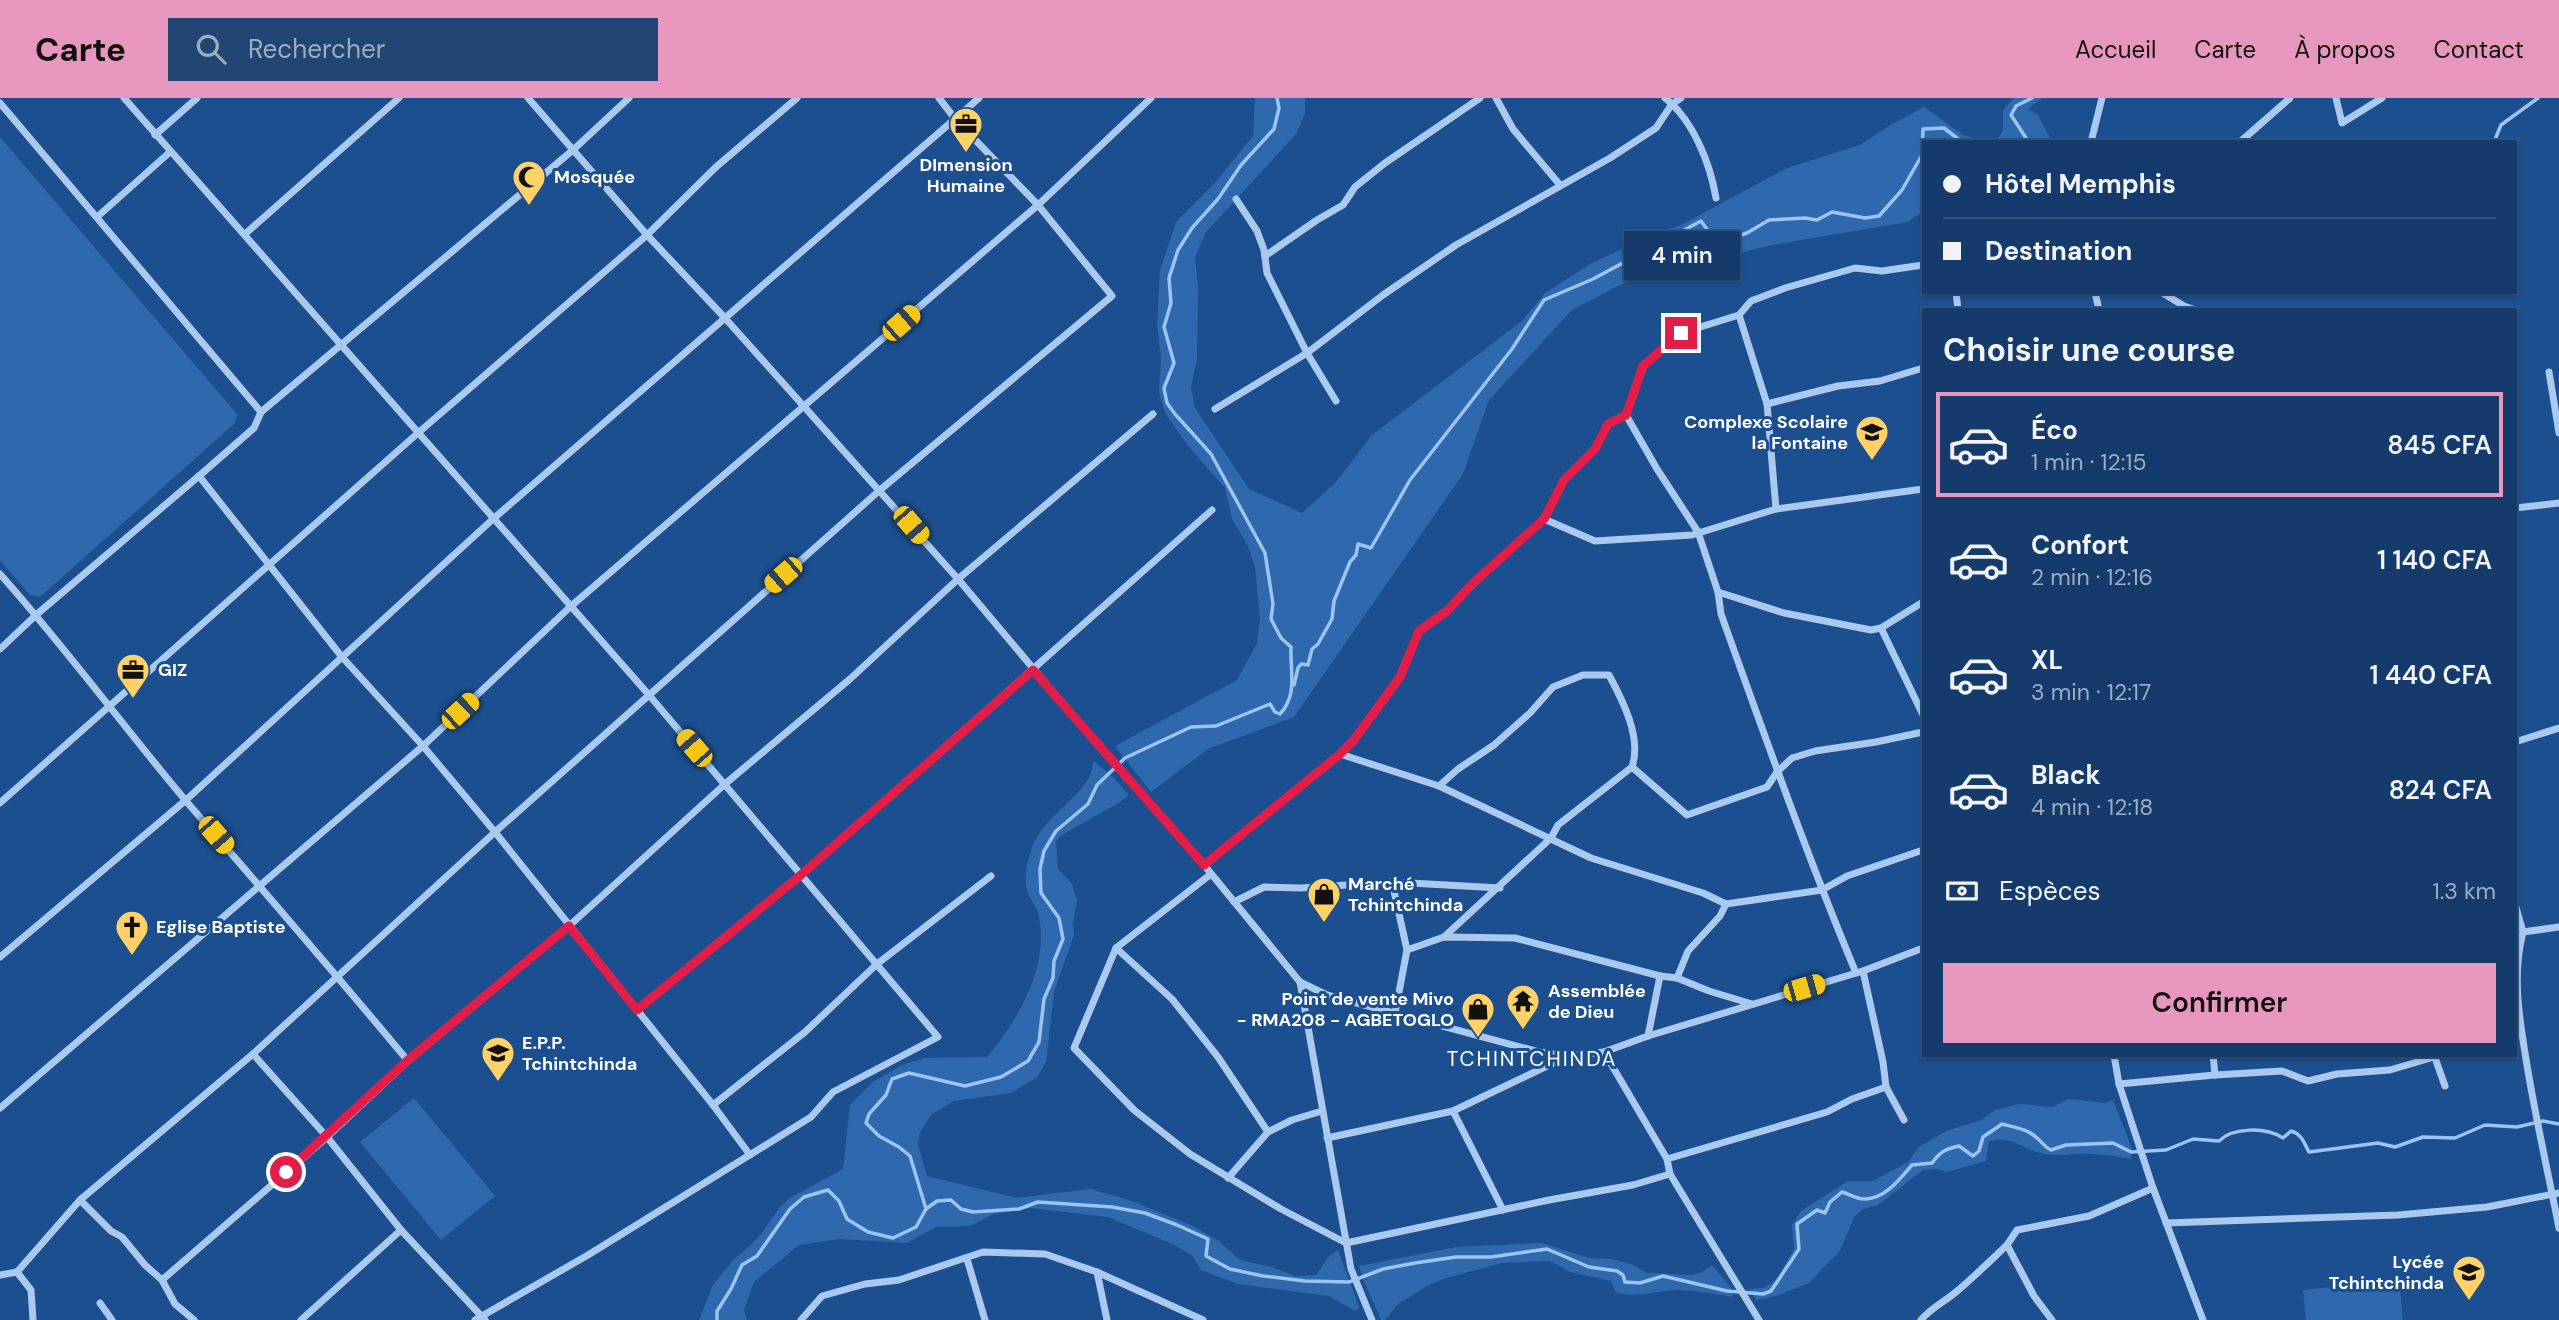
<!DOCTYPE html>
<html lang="fr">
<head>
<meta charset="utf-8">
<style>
	:root { --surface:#143b6b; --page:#214673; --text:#f1f3f6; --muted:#9dadc1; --line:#33557e; --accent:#e797bd }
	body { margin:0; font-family:"DM Sans",sans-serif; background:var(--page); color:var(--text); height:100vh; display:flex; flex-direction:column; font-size:26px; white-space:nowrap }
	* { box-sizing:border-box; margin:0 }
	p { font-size:23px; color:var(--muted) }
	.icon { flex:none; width:38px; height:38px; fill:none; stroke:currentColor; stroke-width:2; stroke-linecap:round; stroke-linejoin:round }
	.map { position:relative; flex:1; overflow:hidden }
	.side { position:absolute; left:1922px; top:210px; width:595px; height:749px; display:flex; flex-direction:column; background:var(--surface); border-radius:0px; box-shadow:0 2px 5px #0004,0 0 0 2px var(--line) }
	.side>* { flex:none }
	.guide { position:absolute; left:1922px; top:42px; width:595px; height:154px; border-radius:0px; box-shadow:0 2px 5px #0004,0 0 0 2px var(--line); display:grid; align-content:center; height:154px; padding:0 21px; background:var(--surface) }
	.end { position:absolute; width:32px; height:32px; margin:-16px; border:9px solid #e11d48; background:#fff; box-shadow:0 0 0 4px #fff }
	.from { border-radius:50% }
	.bubble { position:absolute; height:49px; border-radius:0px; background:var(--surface); box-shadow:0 2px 5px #0004,0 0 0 2px var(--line); font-size:23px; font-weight:600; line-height:49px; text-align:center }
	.car { position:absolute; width:21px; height:42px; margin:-21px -10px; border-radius:9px; box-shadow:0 0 5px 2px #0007; background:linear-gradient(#f5c518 24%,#345 0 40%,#f5c518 0 76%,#345 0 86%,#f5c518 0) }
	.guide b { display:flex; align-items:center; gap:24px; height:66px; font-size:26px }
	.guide b+b { border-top:2px solid var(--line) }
	.guide i { width:18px; height:18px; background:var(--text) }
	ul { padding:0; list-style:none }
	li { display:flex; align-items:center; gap:21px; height:105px; margin:0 14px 10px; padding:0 7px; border:4px solid transparent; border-radius:0px }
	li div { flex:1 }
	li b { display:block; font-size:26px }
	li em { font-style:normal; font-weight:600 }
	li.current { border-color:var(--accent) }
	li>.icon { width:63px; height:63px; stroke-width:1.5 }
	h2 { padding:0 21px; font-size:32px; line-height:84px }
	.pay { display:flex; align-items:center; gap:18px; height:77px; padding:0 21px; font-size:26px }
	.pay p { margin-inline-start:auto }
	.cta { display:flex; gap:14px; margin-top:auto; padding:14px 21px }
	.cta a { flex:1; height:80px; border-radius:0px; background:var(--accent); color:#111; font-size:28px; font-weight:600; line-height:80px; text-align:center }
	header { display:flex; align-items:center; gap:42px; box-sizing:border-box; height:98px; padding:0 35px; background:var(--accent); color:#111 }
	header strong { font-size:33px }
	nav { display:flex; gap:38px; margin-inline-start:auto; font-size:24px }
	.search { width:490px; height:63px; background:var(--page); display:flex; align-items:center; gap:18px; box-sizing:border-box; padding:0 24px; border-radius:0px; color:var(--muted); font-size:26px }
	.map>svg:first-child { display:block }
</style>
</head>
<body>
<header>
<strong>Carte</strong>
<div class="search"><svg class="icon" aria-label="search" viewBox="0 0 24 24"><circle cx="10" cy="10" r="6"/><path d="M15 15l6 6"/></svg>Rechercher</div>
<nav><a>Accueil</a><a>Carte</a><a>À propos</a><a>Contact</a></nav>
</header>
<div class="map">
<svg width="2559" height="1222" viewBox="0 0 2559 1222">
	<rect width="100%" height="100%" fill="#1b4f8f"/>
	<!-- green -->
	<g fill="#2e69ad">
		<polygon points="1255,0 1305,0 1305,16 1296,36 1206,134 1195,159 1198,189 1197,261 1191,289 1195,310 1249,391 1302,415 1336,384 1372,337 1522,223 1545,195 1592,165 1654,136 1681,127 1787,70 1860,47 1892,26 1924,9 1963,37 1990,44 1923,44 1923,113 1908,124 1772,147 1672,172 1622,186 1572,212 1489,302 1463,376 1294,619 1208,651 1151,694 1115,648 1237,582 1257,545 1260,520 1255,469 1248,448 1232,421 1225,390 1189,349 1165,315 1159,294 1161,259 1157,227 1160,172 1176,124 1213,87 1253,38"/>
		<polygon points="2014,0 2042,0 2028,11 2038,17 2052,44 1995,44 2003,33 2003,12"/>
		<polygon points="0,39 237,316 235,325 40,499 30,497 0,462"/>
		<path d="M 1094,663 L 1114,680 L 1129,697 L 1117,706 L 1060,738 L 1056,743 L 1058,771 L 1072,786 L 1077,803 L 1073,824 L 1074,837 L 1054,894 L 1046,964 L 1037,979 L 1011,995 L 954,1003 L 932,1016 L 920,1034 L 918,1047 L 927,1078 L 1017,1100 L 1090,1091 L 1129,1102 L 1193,1128 L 1219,1143 L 1240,1162 L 1272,1169 L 1295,1178 L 1316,1177 L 1329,1158 L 1338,1152 L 1359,1209 L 1355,1213 L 1329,1198 L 1238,1186 L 1201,1172 L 1192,1157 L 1172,1146 L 1108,1119 L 1031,1110 L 994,1116 L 970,1128 L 936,1129 L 907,1145 L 840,1141 L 799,1147 L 754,1184 L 744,1212 L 747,1222 L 699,1222 L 713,1187 L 735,1160 L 750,1148 L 762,1135 L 780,1109 L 790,1100 L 843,1071 L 850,1007 L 873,984 L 902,967 L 925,960 L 987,959 C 1018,923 1049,868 1039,819 C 1038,809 1031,804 1028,795 C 1023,783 1027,765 1031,753 C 1039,724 1071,707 1087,683 C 1091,677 1092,669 1094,663 Z"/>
		<polygon points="414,1000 495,1098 441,1142 360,1044"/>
		<path d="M 2069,1001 L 2105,1005 L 2113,1002 L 2132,1051 L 2131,1061 C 2119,1059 2105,1056 2092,1056 C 2074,1055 2055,1060 2037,1054 C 2020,1048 2009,1038 1989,1043 L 1986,1063 L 1946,1074 L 1937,1071 L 1923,1072 L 1878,1107 L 1863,1111 L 1854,1119 L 1840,1153 L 1809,1185 L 1776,1198 L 1756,1202 L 1749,1191 L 1764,1190 L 1777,1181 L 1794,1151 L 1792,1127 L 1801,1113 L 1848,1083 L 1873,1083 L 1908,1064 L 1919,1049 L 1946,1033 L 1982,1022 L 1995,1012 L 2020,1006 L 2052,1009 Z"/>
		<path d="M 1542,1145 L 1589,1160 L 1612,1161 L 1631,1166 L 1647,1175 L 1691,1177 L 1701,1175 L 1712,1167 L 1731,1190 L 1733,1199 C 1714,1196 1696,1192 1677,1192 C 1653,1193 1640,1200 1616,1195 L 1611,1183 L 1570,1174 L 1550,1163 L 1502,1165 L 1446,1180 L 1427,1188 L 1398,1206 L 1385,1222 L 1381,1222 C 1374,1203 1364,1188 1359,1168 L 1456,1149 Z"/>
		<polygon points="2399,1182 2403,1222 2306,1222 2303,1192"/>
	</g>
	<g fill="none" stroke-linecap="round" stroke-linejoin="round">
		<!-- stream -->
		<g stroke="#9cc4f0" stroke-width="3.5">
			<polyline points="2022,44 2026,40 2011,17 2016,8 2032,0"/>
			<polyline points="2494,44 2501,27 2538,0"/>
			<polyline points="1294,587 1298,570 1301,566 1308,567 1312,551 1318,546 1332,521 1334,503 1350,464 1356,457 1358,446 1371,450 1410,382 1512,251 1544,202 1593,181 1701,123 1717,145 1747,135 1769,122 1805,120 1817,122 1832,114 1865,120 1879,118 1902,92 1922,57 1923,31 1944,30 1962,44"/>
			<path d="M 926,1111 L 937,1103 L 951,1102 L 961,1111 L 973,1114 L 1019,1111 L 1038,1104 L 1112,1109 L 1145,1115 L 1177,1127 L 1208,1141 L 1206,1158 L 1230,1171 L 1263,1178 L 1305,1183 L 1349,1184 L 1383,1171 L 1415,1165 L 1456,1159 L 1491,1159 L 1547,1151 L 1589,1169 L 1617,1173 L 1623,1177 L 1625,1184 L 1640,1185 L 1663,1178 L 1727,1193 L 1763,1196 L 1771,1193 L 1799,1151 L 1797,1126 L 1817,1112 L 1825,1115 L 1830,1104 L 1842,1094 C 1849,1096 1858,1102 1865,1101 C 1885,1101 1900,1081 1912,1067 L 1932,1065 C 1940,1054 1945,1051 1959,1048 L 1973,1058 L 1979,1053 L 1983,1039 L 2002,1026 C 2013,1029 2028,1031 2037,1040 C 2043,1045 2044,1049 2051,1052 L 2066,1047 L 2113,1045 L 2131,1054 L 2166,1052 L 2193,1041 L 2219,1043 C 2233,1029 2266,1029 2283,1040 L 2291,1033 C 2302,1036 2304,1045 2309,1054 L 2378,1045 L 2395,1049 L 2423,1039 L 2455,1040 L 2485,1027 L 2517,1029 L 2543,1023 L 2559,1026"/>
			<path d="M 717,1222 L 717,1213 L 731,1191 L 742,1167 L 757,1158 L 790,1111 L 804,1099 L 828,1092 L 839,1103 L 847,1121 L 868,1134 L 893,1140 L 916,1129 L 926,1111 L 910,1058 L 899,1049 L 879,1038 L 866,1025 L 869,1016 L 886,997 L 892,981 L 909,975 L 965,988 L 1001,979 L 1028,963 L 1039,944 L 1044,901 L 1053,880 L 1054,863 L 1063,841 L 1059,820 L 1041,795 L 1040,771 L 1044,753 L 1056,733 L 1088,706 L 1097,687 L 1125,660 L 1191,629 L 1216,628 L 1270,606 L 1275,614 L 1280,616 C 1298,597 1290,574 1291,549 L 1281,540 L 1271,521 L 1273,506 L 1265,455 L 1211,356 L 1175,316 L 1167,305 L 1164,290 L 1174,265 L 1164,229 L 1171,205 L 1169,180 L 1178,152 L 1192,130 L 1218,101 L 1241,67 L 1274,31 L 1279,10 L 1277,0"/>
		</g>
		<!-- minor -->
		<g stroke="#a9c9ee" stroke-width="7">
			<polyline points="124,0 649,597 938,939 833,994 811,1019 588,1157 475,1222"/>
			<polyline points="528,0 647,137 724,219 958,481 1090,638 1204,767 1300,884 1327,897 1539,954 1567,958 1604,954 1648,938 1863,873 1923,850"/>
			<polyline points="1496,0 1513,31 1560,87"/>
			<path d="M 1665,0 C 1693,22 1710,65 1716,100"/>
			<polyline points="2336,0 2342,25 2382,0"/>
			<polyline points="0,5 261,314 254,330 199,378 342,559 423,648 495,734 713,1007 750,1057"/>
			<polyline points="155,37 197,0"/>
			<polyline points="2091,44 2102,0"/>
			<polyline points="2240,44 2290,0"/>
			<polyline points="1236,101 1257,133 1264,152 1267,175 1307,255 1336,303"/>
			<polyline points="97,119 170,54"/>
			<polyline points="245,136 399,0"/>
			<polyline points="1265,158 1317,122 1343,107 1355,89 1385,65 1480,0"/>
			<polyline points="1956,194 1958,212"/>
			<polyline points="2095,194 2099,212"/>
			<polyline points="2161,194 2184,208 2196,212"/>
			<polyline points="1739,217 1767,306 1776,411"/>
			<polyline points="2549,274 2559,335"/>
			<polyline points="1767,306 1838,288 1880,283 1923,270"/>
			<polyline points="1215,311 1307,255 1383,197 1456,147 1610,60 1656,30 1672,6 1681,0"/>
			<polyline points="261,314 573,52 629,0"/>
			<path d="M 1626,317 L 1657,371 L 1698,434 L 1718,494 L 1721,516 C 1764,636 1807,757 1856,875"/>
			<polyline points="2515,410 2559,405"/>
			<polyline points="1544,421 1595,443 1692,437 1776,411 1923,391"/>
			<path d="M 0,476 C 65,549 123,628 186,703 C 260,789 335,875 408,963"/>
			<polyline points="1718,494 1784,515 1871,532 1881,530 1923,504"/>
			<polyline points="1881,530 1923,617"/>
			<polyline points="0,551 36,517 199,378"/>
			<polyline points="2515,644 2559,630"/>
			<polyline points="1340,656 1439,688 1591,760 1703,795 1726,806 1822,792 1847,778 1923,752"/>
			<polyline points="1632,669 1687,717 1767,689 1777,674 1792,660 1815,653 1876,644 1923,634"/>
			<path d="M 1439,688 L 1458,671 L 1494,647 L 1530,615 L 1553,589 L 1583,577 L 1609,577 C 1623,603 1642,640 1632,669 L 1558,727 L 1551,740 L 1444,839"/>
			<polyline points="0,705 418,335 647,137 716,69 797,0"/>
			<polyline points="1204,767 1340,656 1353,644 1400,579 1419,533 1447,513 1472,487 1544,421 1564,382 1595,351 1608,326 1626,317 1643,268 1681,235 1739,217 1751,203 1785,190 1855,170 1882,173 1923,167"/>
			<polyline points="1211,776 1116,850 1074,950 1134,1012 1190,1056 1281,1111 1346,1145 1549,1102 1633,1087 1670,1076"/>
			<polyline points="1392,784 1407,852 1395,915"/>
			<polyline points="1234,804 1264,789 1301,790 1392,784 1500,790"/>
			<polyline points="2515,806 2523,834 2559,829"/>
			<path d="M 2523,834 C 2512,876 2519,919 2526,961 C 2535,1018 2548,1074 2559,1130"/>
			<polyline points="1116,850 1172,901 1218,959 1268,1034"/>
			<polyline points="1407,852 1444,839 1515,840 1660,878 1648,938"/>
			<polyline points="0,859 186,702 493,421 979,0"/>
			<polyline points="1863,873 1883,964 1886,989 1904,1022"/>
			<polyline points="1660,878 1677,880 1688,853 1720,818 1726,806"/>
			<polyline points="1677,880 1709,893 1752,906"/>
			<polyline points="1300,884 1351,1171 1372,1222"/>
			<polyline points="637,912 802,776 1212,412"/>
			<polyline points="1604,954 1667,1061 1670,1076 1759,1222"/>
			<polyline points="253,956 327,1039 401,1132 485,1222"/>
			<polyline points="2114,957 2119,986 2153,1090 2203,1222"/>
			<polyline points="2213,957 2215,977"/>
			<polyline points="2434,957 2445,988"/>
			<polyline points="2119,986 2215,977 2282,973 2308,983 2337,976 2390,972 2434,959"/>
			<polyline points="713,1007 805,934 877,866 991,778"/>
			<polyline points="0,1010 423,648 570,509 1038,107 1151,0"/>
			<polyline points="1453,1013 1503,1112"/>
			<polyline points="1327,1040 1453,1013 1566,959"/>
			<polyline points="1667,1061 1827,1014 1852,1001 1886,989"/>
			<polyline points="1228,1080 1268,1034 1292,1022 1322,1013"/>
			<polyline points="80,1102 111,1133 122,1139 145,1167 162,1182 175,1206 194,1222"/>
			<polyline points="2166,1125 2398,1117 2487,1109 2559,1095"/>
			<polyline points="967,1161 985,1222"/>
			<polyline points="17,1174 80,1102 253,956 495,734 880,392 1112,198 1038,107 956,22 939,0"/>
			<polyline points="1097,1174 1107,1222"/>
			<polyline points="0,1177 17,1174 31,1192 33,1222"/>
			<polyline points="162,1182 327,1039 408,963 569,828 725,686 850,581 958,481 1153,316"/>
			<polyline points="100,1205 112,1222"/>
			<polyline points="301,1222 401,1132"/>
			<polyline points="801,1222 822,1198 865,1186 899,1182 983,1154 1045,1156 1097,1174 1203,1222"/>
			<path d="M 1921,1222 C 1931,1210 1944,1204 1956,1194 C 1974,1179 1990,1163 2007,1147"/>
			<polyline points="2052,1222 2034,1198 2007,1147 2017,1132 2089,1118 2153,1090"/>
		</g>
	</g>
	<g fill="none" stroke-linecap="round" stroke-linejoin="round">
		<!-- route -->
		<polyline stroke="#e11d48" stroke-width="9" points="286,1074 408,962 569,828 637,912 802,776 1033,572 1204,767 1340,656 1353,643 1400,579 1419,533 1447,513 1472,486 1544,421 1564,382 1595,351 1608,326 1626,317 1643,268 1681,235"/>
	</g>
	<!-- icons -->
	<defs>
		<symbol id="office-pin" viewBox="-11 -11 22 30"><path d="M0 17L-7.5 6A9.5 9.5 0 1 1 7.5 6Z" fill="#ffd166" stroke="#1b4f8f"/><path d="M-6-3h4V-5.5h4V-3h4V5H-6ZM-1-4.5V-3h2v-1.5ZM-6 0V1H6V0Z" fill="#111"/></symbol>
		<symbol id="mosque-pin" viewBox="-11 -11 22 30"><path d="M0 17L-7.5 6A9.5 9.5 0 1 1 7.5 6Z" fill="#ffd166" stroke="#1b4f8f"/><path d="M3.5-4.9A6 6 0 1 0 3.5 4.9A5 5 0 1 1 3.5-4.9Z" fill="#111"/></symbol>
		<symbol id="school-pin" viewBox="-11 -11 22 30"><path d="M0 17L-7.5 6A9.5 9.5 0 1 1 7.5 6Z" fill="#ffd166" stroke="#1b4f8f"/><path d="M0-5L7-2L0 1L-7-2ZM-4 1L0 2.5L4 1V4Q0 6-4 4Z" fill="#111"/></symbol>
		<symbol id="shop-pin" viewBox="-11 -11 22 30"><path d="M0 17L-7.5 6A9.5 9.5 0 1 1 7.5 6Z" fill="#ffd166" stroke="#1b4f8f"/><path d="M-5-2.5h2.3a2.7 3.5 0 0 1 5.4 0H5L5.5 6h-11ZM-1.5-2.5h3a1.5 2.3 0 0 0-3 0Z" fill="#111"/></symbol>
		<symbol id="church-pin" viewBox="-11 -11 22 30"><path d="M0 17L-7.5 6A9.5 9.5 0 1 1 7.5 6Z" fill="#ffd166" stroke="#1b4f8f"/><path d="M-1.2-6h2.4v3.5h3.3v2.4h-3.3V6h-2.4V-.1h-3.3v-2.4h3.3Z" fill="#111"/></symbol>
		<symbol id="temple-pin" viewBox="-11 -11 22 30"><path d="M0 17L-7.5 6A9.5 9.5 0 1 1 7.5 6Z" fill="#ffd166" stroke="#1b4f8f"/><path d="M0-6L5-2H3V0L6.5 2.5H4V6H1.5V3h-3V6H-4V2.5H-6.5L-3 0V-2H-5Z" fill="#111"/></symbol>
	</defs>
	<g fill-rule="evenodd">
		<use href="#office-pin" x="947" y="7" width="38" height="52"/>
		<use href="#mosque-pin" x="510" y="60" width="38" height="52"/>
		<use href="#school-pin" x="1853" y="315" width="38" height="52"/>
		<use href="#office-pin" x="114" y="553" width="38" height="52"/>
		<use href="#shop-pin" x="1305" y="777" width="38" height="52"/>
		<use href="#church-pin" x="113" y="810" width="38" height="52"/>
		<use href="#temple-pin" x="1504" y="884" width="38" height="52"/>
		<use href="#shop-pin" x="1459" y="892" width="38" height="52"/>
		<use href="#school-pin" x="479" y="936" width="38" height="52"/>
		<use href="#school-pin" x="2450" y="1155" width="38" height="52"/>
	</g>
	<g text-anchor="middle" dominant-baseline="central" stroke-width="6" stroke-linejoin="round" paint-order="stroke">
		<!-- poi labels -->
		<g font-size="18" font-weight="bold" fill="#fff" stroke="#1b4f8f" text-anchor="start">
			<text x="966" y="67" text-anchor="middle">DImension<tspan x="966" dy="21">Humaine</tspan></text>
			<text x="554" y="79">Mosquée</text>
			<text x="1848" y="324" text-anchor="end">Complexe Scolaire<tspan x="1848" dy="21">la Fontaine</tspan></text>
			<text x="158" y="572">GIZ</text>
			<text x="1348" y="786">Marché<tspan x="1348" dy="21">Tchintchinda</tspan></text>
			<text x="156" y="829">Eglise Baptiste</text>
			<text x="1548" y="893">Assemblée<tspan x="1548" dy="21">de Dieu</tspan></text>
			<text x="1454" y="901" text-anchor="end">Point de vente Mivo<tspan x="1454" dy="21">- RMA208 - AGBETOGLO</tspan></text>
			<text x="522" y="945">E.P.P.<tspan x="522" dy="21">Tchintchinda</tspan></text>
			<text x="2444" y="1164" text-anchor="end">Lycée<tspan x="2444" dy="21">Tchintchinda</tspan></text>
		</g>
		<!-- quarter labels -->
		<g font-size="21" letter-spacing="2" fill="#fff" stroke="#1b4f8f">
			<text x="1532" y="961">TCHINTCHINDA</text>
		</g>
	</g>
</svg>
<i class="end from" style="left:286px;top:1074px"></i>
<i class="end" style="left:1681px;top:235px"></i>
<div class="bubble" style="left:1624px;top:133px;width:116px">4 min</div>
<i class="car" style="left:901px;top:225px;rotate:49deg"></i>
<i class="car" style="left:911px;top:427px;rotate:139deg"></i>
<i class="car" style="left:783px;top:477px;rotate:229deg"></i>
<i class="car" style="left:460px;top:613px;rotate:47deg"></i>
<i class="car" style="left:694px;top:650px;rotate:319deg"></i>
<i class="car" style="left:216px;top:737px;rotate:139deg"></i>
<i class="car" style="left:1804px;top:890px;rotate:74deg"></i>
<div class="guide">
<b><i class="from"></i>Hôtel Memphis</b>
<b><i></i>Destination</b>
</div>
<section class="side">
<h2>Choisir une course</h2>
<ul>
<li class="current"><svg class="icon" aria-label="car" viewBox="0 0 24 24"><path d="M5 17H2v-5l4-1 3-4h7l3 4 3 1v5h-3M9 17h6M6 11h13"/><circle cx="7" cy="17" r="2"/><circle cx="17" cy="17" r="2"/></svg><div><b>Éco</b><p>1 min · 12:15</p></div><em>845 CFA</em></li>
<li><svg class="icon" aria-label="car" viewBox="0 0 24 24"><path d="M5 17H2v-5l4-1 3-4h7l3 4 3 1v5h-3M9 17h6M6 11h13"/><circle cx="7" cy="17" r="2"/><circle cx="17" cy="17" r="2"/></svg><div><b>Confort</b><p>2 min · 12:16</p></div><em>1 140 CFA</em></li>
<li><svg class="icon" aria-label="car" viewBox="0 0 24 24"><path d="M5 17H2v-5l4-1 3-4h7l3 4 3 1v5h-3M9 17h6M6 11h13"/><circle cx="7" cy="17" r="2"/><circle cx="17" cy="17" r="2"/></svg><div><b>XL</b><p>3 min · 12:17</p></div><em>1 440 CFA</em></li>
<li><svg class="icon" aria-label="car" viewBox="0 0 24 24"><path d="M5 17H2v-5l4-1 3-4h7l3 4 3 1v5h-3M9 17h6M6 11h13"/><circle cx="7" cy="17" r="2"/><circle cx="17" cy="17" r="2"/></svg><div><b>Black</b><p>4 min · 12:18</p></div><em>824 CFA</em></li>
</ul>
<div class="pay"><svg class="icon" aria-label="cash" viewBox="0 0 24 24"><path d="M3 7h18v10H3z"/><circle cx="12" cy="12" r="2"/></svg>Espèces<p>1.3 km</p></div>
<div class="cta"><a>Confirmer</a></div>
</section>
</div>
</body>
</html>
